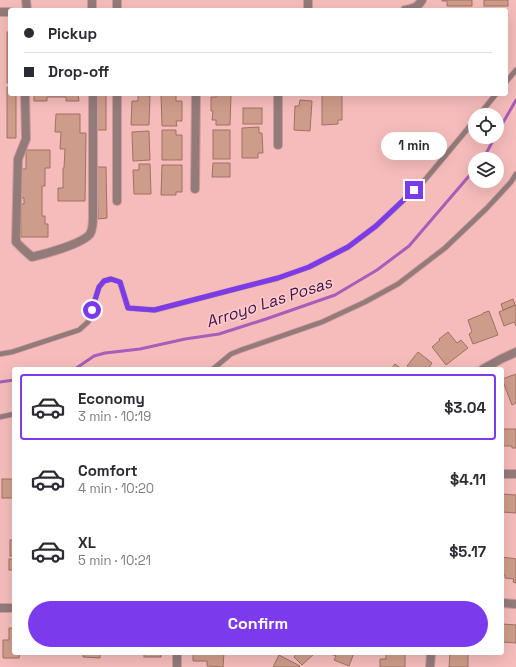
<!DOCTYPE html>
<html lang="en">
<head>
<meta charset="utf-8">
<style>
	:root { --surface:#fff; --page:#f2f2f3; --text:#2b2b33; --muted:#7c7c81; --line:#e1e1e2; --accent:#7c3aed }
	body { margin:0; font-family:"Space Grotesk",sans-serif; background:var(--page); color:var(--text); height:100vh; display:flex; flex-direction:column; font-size:15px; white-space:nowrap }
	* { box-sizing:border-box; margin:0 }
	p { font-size:13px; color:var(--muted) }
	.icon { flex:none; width:22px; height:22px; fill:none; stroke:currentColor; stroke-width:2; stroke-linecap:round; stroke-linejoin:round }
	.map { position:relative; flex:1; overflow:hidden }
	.drawer { position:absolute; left:12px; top:367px; width:492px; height:288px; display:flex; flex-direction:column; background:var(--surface); border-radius:4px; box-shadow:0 4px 16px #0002 }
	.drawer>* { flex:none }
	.hud { position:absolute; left:8px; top:8px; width:500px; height:88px; border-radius:4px; box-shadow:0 4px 16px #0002; display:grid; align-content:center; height:88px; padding:0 16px; background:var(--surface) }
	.tools { position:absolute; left:468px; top:108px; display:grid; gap:8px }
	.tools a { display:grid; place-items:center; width:36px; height:36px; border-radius:50%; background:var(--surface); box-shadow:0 4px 16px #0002; font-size:20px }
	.end { position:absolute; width:18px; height:18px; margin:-9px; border:5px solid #7c3aed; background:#fff; box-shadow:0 0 0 2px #fff }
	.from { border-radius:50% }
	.bubble { position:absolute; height:28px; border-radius:14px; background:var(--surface); box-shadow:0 4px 16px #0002; font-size:13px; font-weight:700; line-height:28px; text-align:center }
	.hud b { display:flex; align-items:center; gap:14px; height:38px; font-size:15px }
	.hud b+b { border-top:1px solid var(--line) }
	.hud i { width:10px; height:10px; background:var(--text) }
	ul { padding:7px 0 0; list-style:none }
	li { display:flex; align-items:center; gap:12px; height:66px; margin:0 8px 6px; padding:0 8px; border:2px solid transparent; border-radius:4px }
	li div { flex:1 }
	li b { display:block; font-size:15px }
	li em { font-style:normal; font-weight:700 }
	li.on { border-color:var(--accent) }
	li>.icon { width:36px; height:36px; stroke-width:1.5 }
	.button { display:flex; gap:8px; margin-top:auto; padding:8px 16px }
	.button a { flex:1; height:46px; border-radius:24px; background:var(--accent); color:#fff; font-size:16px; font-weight:700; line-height:46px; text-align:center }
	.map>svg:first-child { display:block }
</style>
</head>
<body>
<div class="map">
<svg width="516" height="667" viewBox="0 0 516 667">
	<rect width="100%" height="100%" fill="#f5bcbb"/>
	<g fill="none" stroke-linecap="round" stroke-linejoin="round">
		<!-- stream -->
		<g stroke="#a75db9" stroke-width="3">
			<polyline points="497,133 516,100"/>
			<polyline points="483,159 495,137"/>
			<polyline points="75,369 94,356 105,353 140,349 185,339 219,334 266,319 335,295 377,270 409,246 475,169"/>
			<polyline points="0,382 14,380"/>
		</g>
	</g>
	<!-- building -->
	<g fill="#ce9c8a" stroke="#a17161">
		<polygon points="442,0 472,0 472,6 447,6 447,1 442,1"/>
		<rect x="484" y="0" width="24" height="6"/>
		<rect x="7" y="32" width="3" height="51"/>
		<polygon points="7,87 10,87 10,94 16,94 16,138 7,138"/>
		<polygon points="34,94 78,94 79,101 66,101 66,97 47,97 47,101 34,101"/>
		<rect x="97" y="94" width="9" height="36"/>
		<polygon points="217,94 231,95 230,125 216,125 216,120 212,120 213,111 211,111 211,97 216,97"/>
		<polygon points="322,94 342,94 342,120 338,120 338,124 322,125"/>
		<polygon points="138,95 150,96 149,125 131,125 132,101 138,101"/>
		<polygon points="161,95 176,95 176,101 182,101 182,121 176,121 177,126 162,126"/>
		<polygon points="300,100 312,101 310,131 294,130 295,106 299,106"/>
		<rect x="243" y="108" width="19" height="16"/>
		<polygon points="56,114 80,114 80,133 86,133 85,201 58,201 58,188 63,188 63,168 64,168 65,149 60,149 61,132 55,132"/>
		<polygon points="259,127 259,133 262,133 263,153 258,153 258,158 242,158 242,128"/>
		<polygon points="162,130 176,130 176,135 182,135 182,160 162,160"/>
		<rect x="213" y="130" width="17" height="29"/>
		<polygon points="149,131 150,160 133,161 132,132"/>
		<polygon points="26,150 50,150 50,168 45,168 45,186 42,186 42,216 45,216 45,224 48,224 48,237 21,237 21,204 24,204 24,198 20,198 20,169 26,169"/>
		<polygon points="213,163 230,163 230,177 212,177"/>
		<polygon points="139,164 150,164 151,194 134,194 133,170 139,170"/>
		<polygon points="162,165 182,165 182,192 176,192 176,195 161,195"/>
		<polygon points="97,167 106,167 107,218 98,219"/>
		<polygon points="513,299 515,305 503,310 501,304"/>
		<polygon points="516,305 516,326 514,322 504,326 499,312"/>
		<polygon points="489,311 498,335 473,344 469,334 472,332 468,320 483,314 483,313"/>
		<polygon points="448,332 457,343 461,340 468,348 446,365 432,347 440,340 439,339"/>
		<polygon points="418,352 432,363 428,369 411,369 407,366"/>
		<polygon points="395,364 402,369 391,369"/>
		<polygon points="516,374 516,403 512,405 502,379"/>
		<polygon points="502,429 516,429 516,448 512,448 512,446 502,446"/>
		<rect x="2" y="479" width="12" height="19"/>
		<polygon points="502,494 516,495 516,513 502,512"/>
		<rect x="10" y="540" width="4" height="16"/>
		<polygon points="502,557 516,559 516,583 513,582 514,579 505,578 505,575 502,574"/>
		<rect x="9" y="559" width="5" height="11"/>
		<polygon points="502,624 516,625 516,643 502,642"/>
		<polygon points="9,628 14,628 14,653 20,653 19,658 3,658 3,640 9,640"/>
		<polygon points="83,653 100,653 100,658 83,657"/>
		<rect x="144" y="653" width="17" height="4"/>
		<polygon points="193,653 224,653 223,667 207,666 207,661 193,661"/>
		<polygon points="297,653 315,653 302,665 294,657"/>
		<polygon points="328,653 354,653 349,666 334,660 336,656"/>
		<polygon points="386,653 405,653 405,667 380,667 380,659 386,659"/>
		<polygon points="450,653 468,654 468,667 449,667"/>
		<polygon points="279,655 300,666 299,667 273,667"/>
	</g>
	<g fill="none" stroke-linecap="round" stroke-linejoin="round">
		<defs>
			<g id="service">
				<polyline points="506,82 516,70"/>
				<polyline points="479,115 496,94"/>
				<polyline points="0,354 12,352 79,330 88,322 99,287 104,281 111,279 120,282 128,308 155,310 278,278 309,267 348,247 376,226 424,181 475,120"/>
				<polyline points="213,369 231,354 241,350 322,322 365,302 398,284 445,248 487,208 511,182 516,174"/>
				<polyline points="0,417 14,414"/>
			</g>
			<g id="minor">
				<polyline points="26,0 27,10"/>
				<polyline points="92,0 92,10"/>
				<polyline points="308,0 308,10"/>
				<polyline points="117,10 117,0"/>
				<path d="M 405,10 C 413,9 418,7 422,0"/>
				<polyline points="0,12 10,12"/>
				<path d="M 25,94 L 26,139 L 18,159 L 16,242 L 23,249 L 32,257 C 45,254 82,244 90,234 C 93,229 93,221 93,216 L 93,94"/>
				<polyline points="278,94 278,145"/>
				<polyline points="195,189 196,94"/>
				<polyline points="117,201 117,94"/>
				<polyline points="483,369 501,359 516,352"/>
				<polyline points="502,474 516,474"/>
				<polyline points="502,603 516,604"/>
				<polyline points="0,608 14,608"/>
				<polyline points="177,667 177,653"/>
				<polyline points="430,667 431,653"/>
			</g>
		</defs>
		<!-- service casing -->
		<use href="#service" stroke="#cc9b9a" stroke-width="6"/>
		<!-- minor casing -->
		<use href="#minor" stroke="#cc9b9a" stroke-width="10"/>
		<!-- service -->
		<use href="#service" stroke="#937b7a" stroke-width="4.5"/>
		<!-- minor -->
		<use href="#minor" stroke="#937b7a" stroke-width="8"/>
	</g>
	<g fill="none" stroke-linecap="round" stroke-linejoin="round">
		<!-- route -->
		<polyline stroke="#7c3aed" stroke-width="5" points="92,310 99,287 104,281 111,279 120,282 128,308 154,310 278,278 309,267 348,247 376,226 414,190"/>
	</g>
	<g text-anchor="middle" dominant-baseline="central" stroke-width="3" stroke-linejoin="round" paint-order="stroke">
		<!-- water labels -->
		<g font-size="16" font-style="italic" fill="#41104b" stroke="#fbcdcc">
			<text transform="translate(269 302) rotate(-18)">Arroyo Las Posas</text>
		</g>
	</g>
</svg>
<div class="tools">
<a><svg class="icon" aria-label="locate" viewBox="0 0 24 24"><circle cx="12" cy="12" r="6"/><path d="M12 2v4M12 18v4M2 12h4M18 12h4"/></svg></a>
<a><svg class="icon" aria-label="layers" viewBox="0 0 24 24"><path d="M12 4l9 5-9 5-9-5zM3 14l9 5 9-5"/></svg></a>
</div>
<i class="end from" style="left:92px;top:310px"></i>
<i class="end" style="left:414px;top:190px"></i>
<div class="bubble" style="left:381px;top:132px;width:66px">1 min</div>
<div class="hud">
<b><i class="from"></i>Pickup</b>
<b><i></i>Drop-off</b>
</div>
<section class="drawer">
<ul>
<li class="on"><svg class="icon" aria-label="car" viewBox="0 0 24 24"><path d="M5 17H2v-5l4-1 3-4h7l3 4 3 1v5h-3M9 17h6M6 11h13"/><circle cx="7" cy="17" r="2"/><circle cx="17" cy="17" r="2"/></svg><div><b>Economy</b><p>3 min · 10:19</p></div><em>$3.04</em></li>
<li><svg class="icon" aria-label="car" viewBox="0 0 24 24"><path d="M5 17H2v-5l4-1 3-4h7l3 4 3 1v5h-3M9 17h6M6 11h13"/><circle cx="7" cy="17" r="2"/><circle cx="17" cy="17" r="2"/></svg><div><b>Comfort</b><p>4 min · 10:20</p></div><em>$4.11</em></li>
<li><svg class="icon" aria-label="car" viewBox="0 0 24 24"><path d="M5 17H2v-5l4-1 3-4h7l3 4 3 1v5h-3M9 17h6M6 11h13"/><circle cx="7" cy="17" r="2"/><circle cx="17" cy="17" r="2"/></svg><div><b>XL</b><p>5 min · 10:21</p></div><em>$5.17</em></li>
</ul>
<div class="button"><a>Confirm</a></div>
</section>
</div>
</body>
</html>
